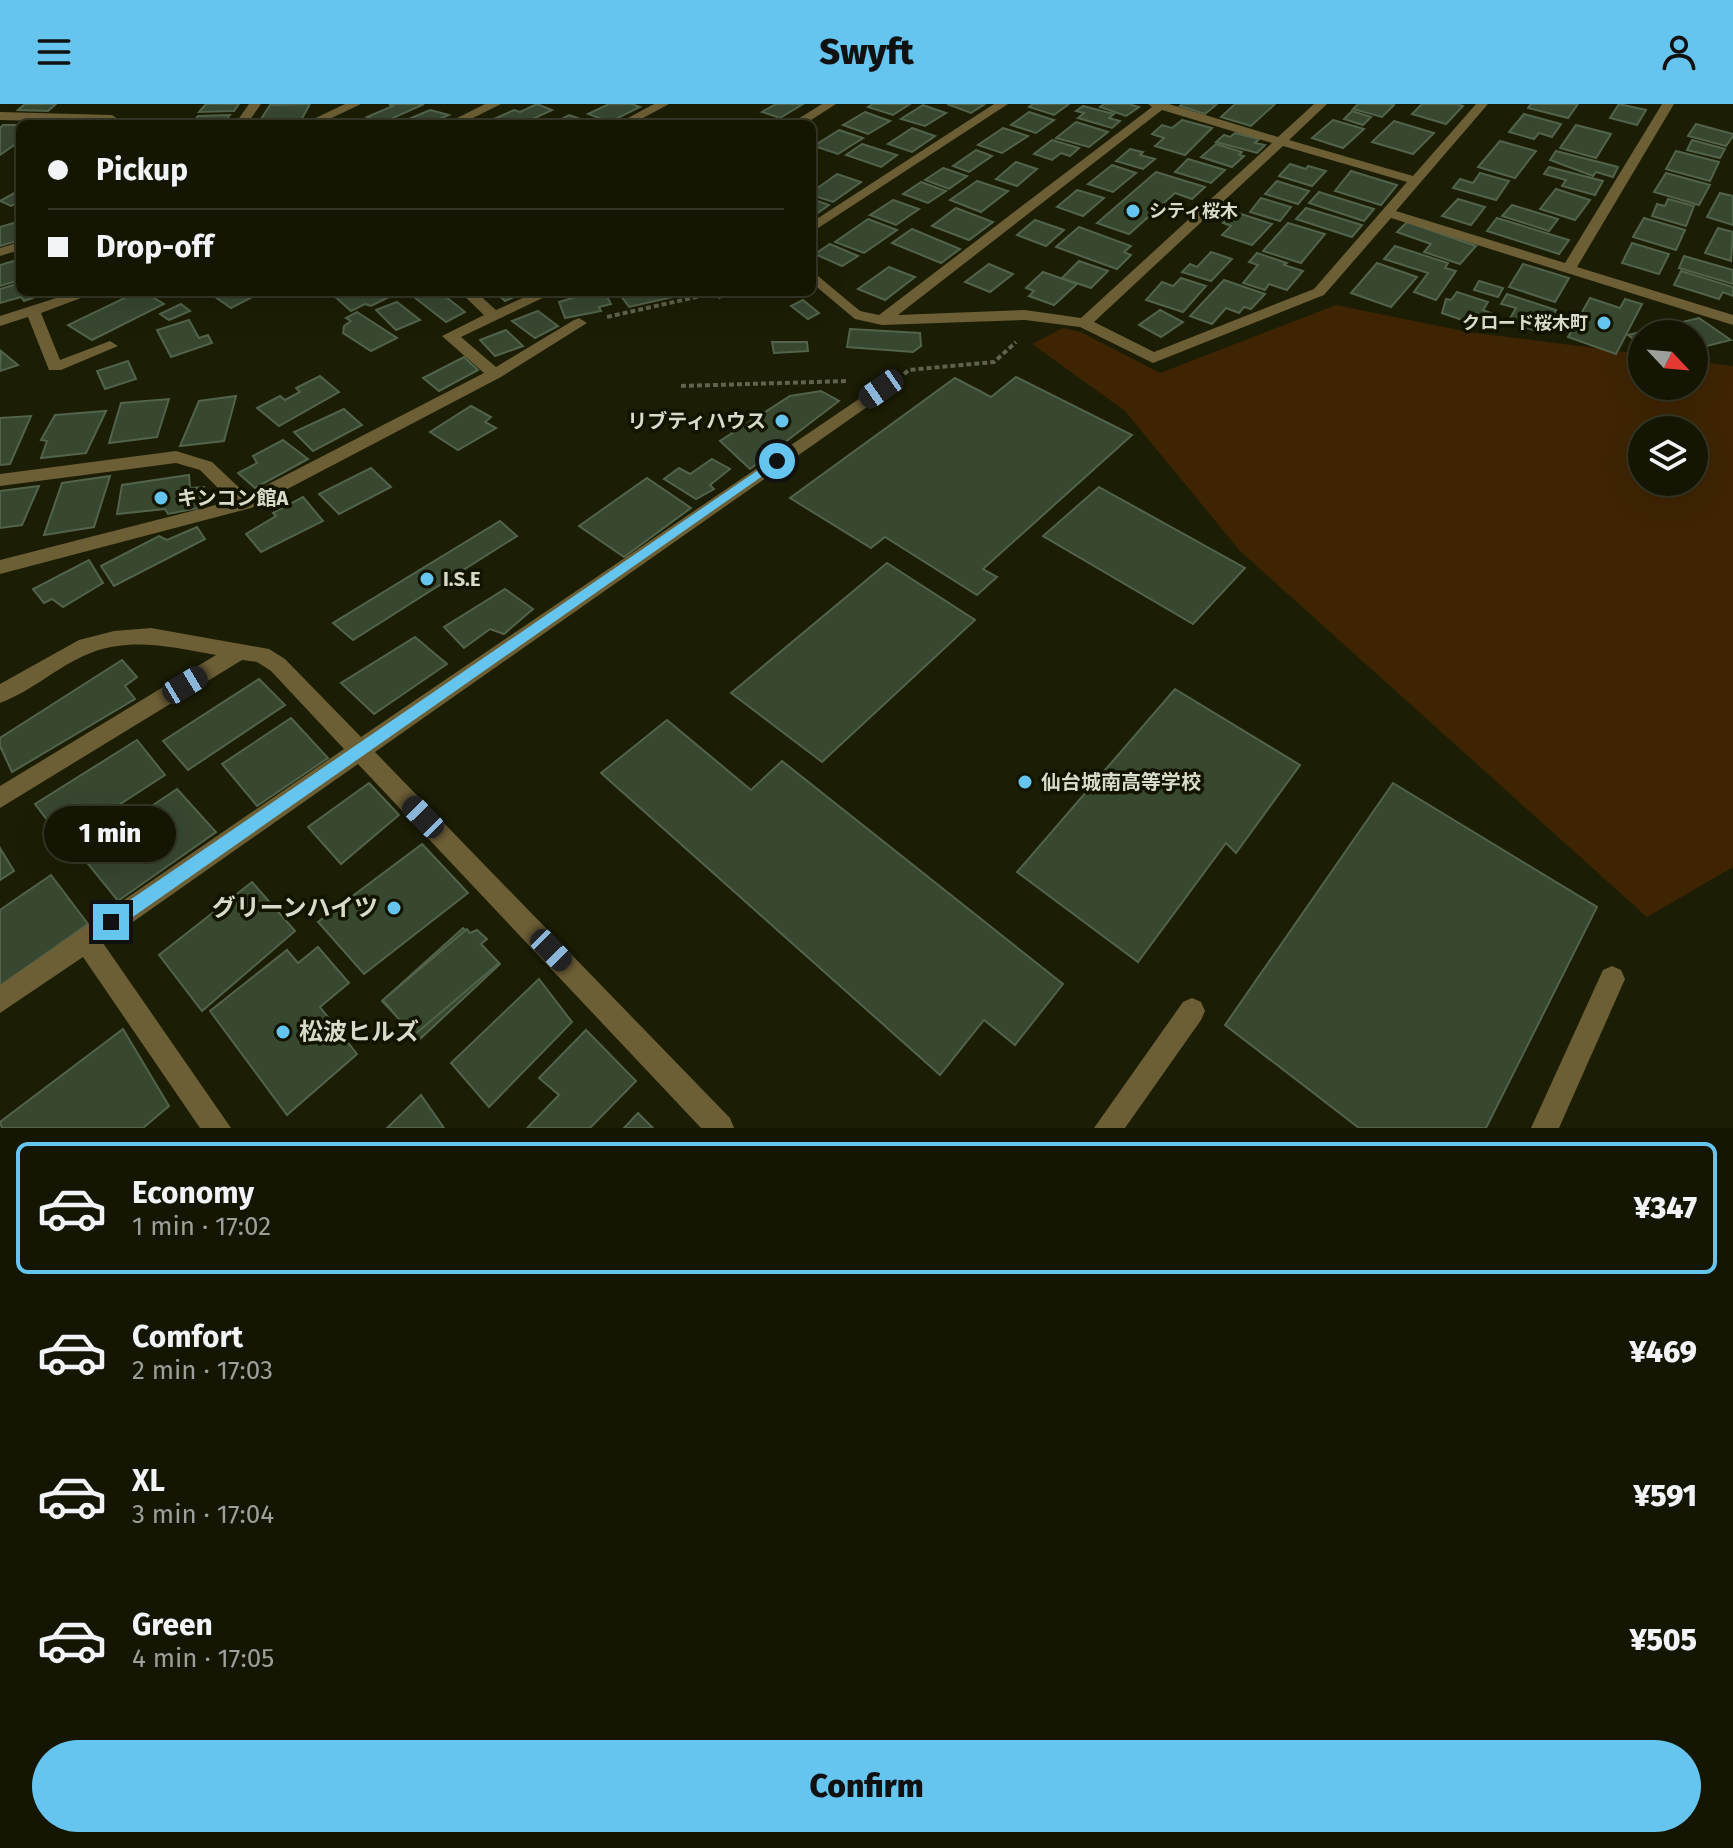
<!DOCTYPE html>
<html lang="en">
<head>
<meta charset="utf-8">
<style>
	:root { --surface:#141603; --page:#1d1f0d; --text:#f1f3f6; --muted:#9d9f9a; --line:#333525; --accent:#65c5ee }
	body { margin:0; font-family:"Fira Sans","Noto Sans JP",sans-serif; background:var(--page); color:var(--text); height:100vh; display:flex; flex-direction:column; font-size:30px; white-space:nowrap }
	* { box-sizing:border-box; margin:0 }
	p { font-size:26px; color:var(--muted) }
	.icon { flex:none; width:44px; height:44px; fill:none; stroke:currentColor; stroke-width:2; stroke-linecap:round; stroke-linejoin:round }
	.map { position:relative; height:1024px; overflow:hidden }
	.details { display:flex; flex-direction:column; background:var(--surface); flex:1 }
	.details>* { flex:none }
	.guide { position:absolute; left:16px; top:16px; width:800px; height:176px; border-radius:12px; box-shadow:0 8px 32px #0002,0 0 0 2px var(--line); display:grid; align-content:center; height:176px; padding:0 32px; background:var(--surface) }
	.needle { width:52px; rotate:116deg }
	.buttons { position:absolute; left:1628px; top:216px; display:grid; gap:16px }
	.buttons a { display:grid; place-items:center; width:80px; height:80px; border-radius:50%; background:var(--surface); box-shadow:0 8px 32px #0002,0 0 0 2px var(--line); font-size:40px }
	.end { position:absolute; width:36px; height:36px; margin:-18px; border:10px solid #65c5ee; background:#111; box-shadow:0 0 0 4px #111 }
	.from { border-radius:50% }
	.bubble { position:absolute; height:56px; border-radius:28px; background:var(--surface); box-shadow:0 8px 32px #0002,0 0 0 2px var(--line); font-size:26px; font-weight:800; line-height:56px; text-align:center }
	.car { position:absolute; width:24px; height:48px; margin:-24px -12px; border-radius:10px; box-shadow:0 0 6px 2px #0007; background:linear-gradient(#222 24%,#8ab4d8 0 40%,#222 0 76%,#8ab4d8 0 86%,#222 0) }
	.guide b { display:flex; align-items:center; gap:28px; height:76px; font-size:30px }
	.guide b+b { border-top:2px solid var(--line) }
	.guide i { width:20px; height:20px; background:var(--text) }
	ul { padding:14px 0 0; list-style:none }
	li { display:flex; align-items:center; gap:24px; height:132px; margin:0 16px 12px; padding:0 16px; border:4px solid transparent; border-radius:12px }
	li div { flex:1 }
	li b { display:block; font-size:30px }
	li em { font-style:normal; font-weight:800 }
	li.on { border-color:var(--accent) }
	li>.icon { width:72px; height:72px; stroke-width:1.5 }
	.cta { display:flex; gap:16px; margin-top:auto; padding:16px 32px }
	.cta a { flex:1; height:92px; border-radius:48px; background:var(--accent); color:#111; font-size:32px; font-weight:800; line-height:92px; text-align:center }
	header { display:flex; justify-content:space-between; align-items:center; height:104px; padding:0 32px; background:var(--accent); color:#111; font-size:36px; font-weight:800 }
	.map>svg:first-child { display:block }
</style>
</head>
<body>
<header><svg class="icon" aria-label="menu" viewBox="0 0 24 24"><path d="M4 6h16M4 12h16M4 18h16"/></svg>Swyft<svg class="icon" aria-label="person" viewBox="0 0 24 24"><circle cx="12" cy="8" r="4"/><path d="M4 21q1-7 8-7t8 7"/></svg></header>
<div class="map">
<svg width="1733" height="1024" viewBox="0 0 1733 1024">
	<rect width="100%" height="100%" fill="#1b1d04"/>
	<!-- green -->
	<path fill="#3e2403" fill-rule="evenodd" d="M 1336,201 L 1468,228 L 1642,250 L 1642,282 L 1694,282 L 1694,257 L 1733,262 L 1733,763 L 1647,813 L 1240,447 L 1125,307 L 1032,240 L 1063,224 L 1081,228 L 1160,269 ZM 1642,326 L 1694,326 L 1694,378 L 1642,378 Z"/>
	<!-- building -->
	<g fill="#374730" stroke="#52634b" stroke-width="2">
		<polygon points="25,0 56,0 48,7 18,6"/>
		<polygon points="206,0 239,0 234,7 199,8"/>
		<polygon points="310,0 300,18 258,20 270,1"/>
		<polygon points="389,0 424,0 382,19 367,13 393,2"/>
		<polygon points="537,0 552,6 522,20 485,19 514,6 520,8"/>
		<polygon points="609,0 632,0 640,3 610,18 588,10"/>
		<polygon points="776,0 803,0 780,14 762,8"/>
		<polygon points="873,0 910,0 893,11 868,3"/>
		<polygon points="947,0 985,0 971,9"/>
		<polygon points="1033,0 1069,0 1054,11 1029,3"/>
		<polygon points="1104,0 1129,0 1139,3 1126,12 1100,3"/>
		<polygon points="1182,0 1217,0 1205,10 1180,2"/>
		<polygon points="1235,0 1275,0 1251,22 1221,13"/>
		<polygon points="1358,0 1389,0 1394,1 1382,13 1353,5"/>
		<polygon points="1422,0 1457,0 1463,2 1446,20 1412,10"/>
		<polygon points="1531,0 1578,0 1568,14 1528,4"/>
		<polygon points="1619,0 1646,6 1637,21 1610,14"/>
		<polygon points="923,1 946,9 925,22 901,15"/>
		<polygon points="1083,2 1114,10 1109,14 1120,17 1112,24 1078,14 1084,9 1076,7"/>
		<polygon points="430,6 449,11 428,20 397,20"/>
		<polygon points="1352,7 1371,13 1363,21 1344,15"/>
		<polygon points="865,8 890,17 868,30 843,21"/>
		<polygon points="1029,8 1054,16 1036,29 1011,21"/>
		<polygon points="1524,10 1561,20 1552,33 1539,29 1534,35 1509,28"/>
		<polygon points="230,11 223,20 192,20 198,12"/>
		<polygon points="569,11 594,20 552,20"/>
		<polygon points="148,15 178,15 174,20 144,20"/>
		<polygon points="1182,16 1212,24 1185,51 1155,42 1164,34 1152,30 1162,21 1172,24"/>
		<polygon points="1333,16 1364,25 1343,44 1312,34"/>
		<polygon points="1394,17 1434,29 1413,50 1372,38"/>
		<polygon points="1076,18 1108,28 1089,43 1056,34"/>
		<polygon points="1696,20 1733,30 1733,32 1726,42 1688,32"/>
		<polygon points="3,21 20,21 20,37 0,51 0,24"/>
		<polygon points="1576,21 1611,30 1596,54 1560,44"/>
		<polygon points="912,24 935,32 912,48 888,40"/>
		<polygon points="1003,24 1028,32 1002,49 978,41"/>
		<polygon points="839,26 863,34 838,50 814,42"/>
		<polygon points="1235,29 1259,35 1255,39 1265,41 1257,49 1216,38 1224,31 1230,33"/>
		<polygon points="1052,36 1079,44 1070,52 1061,49 1052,56 1034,50"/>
		<polygon points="1692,36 1725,45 1720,54 1687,46"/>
		<polygon points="1500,37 1536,47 1515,74 1478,63"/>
		<polygon points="862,40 897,51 881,63 846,51"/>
		<polygon points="1216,40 1242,48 1239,51 1244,52 1232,63 1201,53"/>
		<polygon points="1130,45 1143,48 1140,51 1155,55 1143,65 1116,57"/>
		<polygon points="976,46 992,52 969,68 953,62"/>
		<polygon points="1556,47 1618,63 1613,73 1596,68 1593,72 1550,56"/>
		<polygon points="1676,47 1719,58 1710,77 1666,65"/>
		<polygon points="1188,55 1225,66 1211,79 1175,68"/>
		<polygon points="1016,58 1037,65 1017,82 996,75"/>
		<polygon points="1290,60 1306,65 1308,62 1326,67 1312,82 1279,72"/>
		<polygon points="1112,61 1136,69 1113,88 1088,80"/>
		<polygon points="1549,63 1603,77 1595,91 1562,82 1566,76 1544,70"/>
		<polygon points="943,64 967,72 949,85 925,76"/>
		<polygon points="1351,67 1397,81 1381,101 1335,87"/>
		<polygon points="1156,68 1205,83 1192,95 1175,89 1129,130 1097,119"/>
		<polygon points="1480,69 1509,77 1496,96 1453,84 1460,75 1473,79"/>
		<polygon points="1666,69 1710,81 1699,101 1654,88"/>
		<polygon points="837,70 861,78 833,98 812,91 812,88"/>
		<polygon points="977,77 1008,87 981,108 950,96"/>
		<polygon points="1277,77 1309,87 1298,100 1265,90"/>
		<polygon points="921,78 946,87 928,99 903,90"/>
		<polygon points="1556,85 1590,96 1575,116 1540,105"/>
		<polygon points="20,86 20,98 11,102 0,97"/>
		<polygon points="1077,86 1104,94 1083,112 1057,103"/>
		<polygon points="1319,88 1374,105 1364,117 1309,99"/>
		<polygon points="1720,89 1733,92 1733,121 1707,113"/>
		<polygon points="1261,94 1291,103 1280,117 1250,108"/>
		<polygon points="812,95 829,101 812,113"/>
		<polygon points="1458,95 1485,103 1471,121 1442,112"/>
		<polygon points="1668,95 1694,102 1686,122 1652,112 1657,100 1665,102"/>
		<polygon points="893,96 919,105 896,121 870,111"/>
		<polygon points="1512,101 1558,115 1549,127 1502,112"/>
		<polygon points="956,104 993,118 969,136 932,122"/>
		<polygon points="1306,104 1362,121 1352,133 1296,115"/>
		<polygon points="1235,108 1272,120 1252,141 1222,131 1231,122 1223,119"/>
		<polygon points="1497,114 1569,136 1559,150 1487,127"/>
		<polygon points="1644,114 1685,126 1676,146 1633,133"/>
		<polygon points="868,115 897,126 864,149 835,138"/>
		<polygon points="1035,116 1064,126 1046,142 1017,131"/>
		<polygon points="17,118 20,136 0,142 0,123"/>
		<polygon points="1407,118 1476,142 1460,160 1424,148 1431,140 1397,128"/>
		<polygon points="1288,119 1325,130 1301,159 1263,147"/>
		<polygon points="1079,123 1131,142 1124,148 1131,151 1117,165 1056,143"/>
		<polygon points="1718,124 1733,128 1731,157 1705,149"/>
		<polygon points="912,125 960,145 941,159 892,139"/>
		<polygon points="1632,139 1669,150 1659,170 1622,159"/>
		<polygon points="830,140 858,152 842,162 815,150"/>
		<polygon points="1395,142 1448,159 1445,164 1456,167 1436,196 1414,188 1428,169 1384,155"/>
		<polygon points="1211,148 1232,155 1211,177 1182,168 1190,160 1197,163"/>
		<polygon points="1257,149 1287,159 1284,161 1303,167 1287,186 1269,180 1265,186 1243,179 1258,161 1249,158"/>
		<polygon points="1684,152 1733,166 1733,180 1679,164"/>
		<polygon points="20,155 20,176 0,182 0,161"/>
		<polygon points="1079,157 1108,167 1091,184 1062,174"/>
		<polygon points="1377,159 1417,173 1391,203 1351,189"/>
		<polygon points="989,160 1013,170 990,188 965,178"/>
		<polygon points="1523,160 1569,174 1555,198 1509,183"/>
		<polygon points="889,163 915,173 885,196 858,185"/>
		<polygon points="1681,167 1733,183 1733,192 1723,188 1719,195 1674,181"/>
		<polygon points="1043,168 1077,180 1054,201 1029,192 1034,187 1026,184"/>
		<polygon points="1181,174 1206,182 1183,208 1146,196 1162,178 1173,182"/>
		<polygon points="1224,176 1265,190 1251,205 1244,203 1239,209 1226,204 1212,220 1190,212"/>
		<polygon points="1479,177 1503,184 1498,193 1474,186"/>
		<polygon points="20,179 20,188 49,188 24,197 21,193 0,199 0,185"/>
		<polygon points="137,188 144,188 164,200 92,236 68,221"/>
		<polygon points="208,188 262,188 231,204"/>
		<polygon points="339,188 382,188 389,193 371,202 365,200 351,207 333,191"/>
		<polygon points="425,188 440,188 465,208 446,218 414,193"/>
		<polygon points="495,188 525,188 505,197"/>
		<polygon points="618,188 695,188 629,203"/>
		<polygon points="1457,188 1488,198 1483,206 1496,211 1494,215 1482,212 1477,221 1442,209 1446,195 1451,196"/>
		<polygon points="589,189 605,189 611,200 599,203 601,207 565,214 559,198"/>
		<polygon points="1507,190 1556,206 1543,229 1508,218 1516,204 1501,200"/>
		<polygon points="1590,194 1620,204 1625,195 1642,200 1616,250 1568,233"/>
		<polygon points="803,196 819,209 808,215 791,202"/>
		<polygon points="397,198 420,216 396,226 376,206"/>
		<polygon points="181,200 190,207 169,216 160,210"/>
		<polygon points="1160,206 1183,218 1161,233 1139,221"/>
		<polygon points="538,207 558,222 535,234 512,217"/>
		<polygon points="357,208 397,234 371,247 343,229 344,222 351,217 346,214"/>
		<polygon points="1699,214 1731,236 1694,245 1694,230 1642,230 1642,241 1628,231"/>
		<polygon points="189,216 199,234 208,231 212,239 171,253 157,226"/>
		<polygon points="850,225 920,229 921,242 913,248 847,243"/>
		<polygon points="506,226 523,242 495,252 480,236"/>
		<polygon points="772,238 807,238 808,247 774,249"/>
		<polygon points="1,247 18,261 0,267"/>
		<polygon points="464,253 478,266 439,287 423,274"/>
		<polygon points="128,257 136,275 105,285 97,267"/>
		<polygon points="320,272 339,288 279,322 257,304 280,292 285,296 300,288 296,284"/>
		<polygon points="1016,273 1132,331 983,465 997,473 977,491 885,433 871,444 790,394 955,274 991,293"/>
		<polygon points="821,287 839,297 750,365 720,337 790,292"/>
		<polygon points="236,292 224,337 180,342 199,297"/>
		<polygon points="169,295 157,333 109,339 121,299"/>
		<polygon points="471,302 491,313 485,318 496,324 458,346 430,328"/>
		<polygon points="344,305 362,321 313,347 294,328"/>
		<polygon points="106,307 86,349 41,354 47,337 41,336 55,311"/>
		<polygon points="31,312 10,360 0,361 0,314"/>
		<polygon points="283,336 308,355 255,384 238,369 257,359 253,352"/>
		<polygon points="712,355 730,365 710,381 714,385 696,395 664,375 679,364 690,370"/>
		<polygon points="371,364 391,383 339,410 319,390"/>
		<polygon points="189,371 190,384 204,383 199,404 168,410 165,405 117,410 122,381"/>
		<polygon points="110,372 94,423 44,431 62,379"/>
		<polygon points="647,374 691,404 624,453 579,422"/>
		<polygon points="39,382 22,421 0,424 0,387"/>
		<polygon points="1099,383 1245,464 1193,520 1043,432"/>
		<polygon points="303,393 323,417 261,448 246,430 276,412 273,409"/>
		<polygon points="500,417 517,432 353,536 333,519"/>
		<polygon points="197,423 205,435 114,482 101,462 159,432 167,436"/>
		<polygon points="89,456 103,479 63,503 52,495 44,499 33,485"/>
		<polygon points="887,459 975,516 822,658 731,589"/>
		<polygon points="505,485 533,505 504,530 490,525 464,544 444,523"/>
		<polygon points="415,533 447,560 374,610 341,579"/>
		<polygon points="122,556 137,573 125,582 135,595 12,668 0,642 0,634"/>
		<polygon points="259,575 285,601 188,666 163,637"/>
		<polygon points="1175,585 1300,661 1236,749 1226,739 1138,858 1017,768"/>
		<polygon points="291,614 328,654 257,702 222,660"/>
		<polygon points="667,616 751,686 782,657 1063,880 1015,941 984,916 940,971 601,669"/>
		<polygon points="137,636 165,671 63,737 35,700"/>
		<polygon points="369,679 399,711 341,760 308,723"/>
		<polygon points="1393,679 1597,803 1486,1024 1359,1024 1225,921"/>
		<polygon points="177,685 216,728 118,797 80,750"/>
		<polygon points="422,740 468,789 364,870 318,818"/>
		<polygon points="0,744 14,767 0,776"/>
		<polygon points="51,771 88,820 0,882 0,806"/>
		<polygon points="252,778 295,827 202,907 159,851"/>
		<polygon points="463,824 500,860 419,936 382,897"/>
		<polygon points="467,825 470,829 477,826 487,835 481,840 499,859 413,932 383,896"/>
		<polygon points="318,843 349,879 320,903 357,950 287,1011 210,907 287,846 298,859"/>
		<polygon points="539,875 572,918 489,1003 451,959"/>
		<polygon points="123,925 169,1002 143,1024 2,1024 0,1018"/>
		<polygon points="586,926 636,977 590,1024 527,1024 559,991 539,974"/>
		<polygon points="421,991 444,1024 387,1024"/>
		<polygon points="638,1009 653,1024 624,1024"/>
	</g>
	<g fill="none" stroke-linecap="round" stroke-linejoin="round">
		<!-- path -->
		<g stroke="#5f624c" stroke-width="4" stroke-dasharray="5 3" stroke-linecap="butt">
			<polyline points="607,213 714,189 720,193 737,188"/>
			<polyline points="904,270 909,266 994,258 1016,238"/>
			<polyline points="681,282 848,277"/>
		</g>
		<!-- minor -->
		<g fill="#6c5e35" fill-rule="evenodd">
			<polygon points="249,0 261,0 247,20 235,20"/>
			<polygon points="345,0 361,0 319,20 303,20"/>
			<polygon points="485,0 501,0 461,20 445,20"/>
			<polygon points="654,0 669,0 632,20 617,20"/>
			<polygon points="822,0 836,0 805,20 790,20"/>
			<polygon points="994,0 1008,0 812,128 812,118"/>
			<path d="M 1148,0 L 1169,0 L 1278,33 L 1314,0 L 1327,0 L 1289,36 L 1413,72 L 1476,0 L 1488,0 L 1396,107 L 1565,159 L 1662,0 L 1674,0 L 1577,163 L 1733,211 L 1733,221 L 1391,114 L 1324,191 L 1153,259 L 1080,223 L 1025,216 L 882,221 L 855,215 L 812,179 L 812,167 L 860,207 L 879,211 L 1152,3 ZM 1162,6 L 1272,39 L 1081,214 L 1025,206 L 898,211 ZM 1283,42 L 1407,78 L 1314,185 L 1154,248 L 1094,218 Z"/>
			<polygon points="0,8 112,11 118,15 112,19 0,16"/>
			<polygon points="20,138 20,146 0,152 0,144"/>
			<polygon points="75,188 97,188 41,209 60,256 110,237 118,242 61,266 49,266 28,213 0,222 0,212"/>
			<polygon points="460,188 476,188 496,206 536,188 555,188 461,233 496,263 574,216 579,214 587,219 501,273 251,404 0,470 0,456 231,397 200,366 176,359 0,382 0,370 176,347 212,358 247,391 484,269 442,232 484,211"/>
			<path d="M 881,280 L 887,281 L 887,289 L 375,648 L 730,1014 L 734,1024 L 701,1024 L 358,660 L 103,839 L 231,1024 L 200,1024 L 83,853 L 0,909 L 0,881 L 344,645 L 271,567 L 257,558 L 242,556 L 0,704 L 0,682 L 216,551 C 176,544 134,533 93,548 C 60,560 33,587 0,599 L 0,580 L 79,536 L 114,527 L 151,524 L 269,545 L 285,555 L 361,633 Z"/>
			<polygon points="1612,862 1621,866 1625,875 1559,1024 1531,1024 1603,866"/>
			<polygon points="1192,894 1201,898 1205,907 1201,916 1125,1024 1094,1024 1183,898"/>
		</g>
	</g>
	<!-- route -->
	<polygon fill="#65c5ee" points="777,353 782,357 781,359 117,824 105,824 105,813"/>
	<!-- markers -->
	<g fill="#65c5ee" stroke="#121400" stroke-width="3">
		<circle cx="1133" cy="107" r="8"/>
		<circle cx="1604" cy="219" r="8"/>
		<circle cx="782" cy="317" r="8"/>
		<circle cx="161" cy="394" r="8"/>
		<circle cx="427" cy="475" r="8"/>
		<circle cx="1025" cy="678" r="8"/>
		<circle cx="394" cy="804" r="8"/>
		<circle cx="283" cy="928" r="8"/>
	</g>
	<g text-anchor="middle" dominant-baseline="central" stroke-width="7" stroke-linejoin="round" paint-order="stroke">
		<!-- far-poi labels -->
		<g font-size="18" font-weight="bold" fill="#d8dbcb" stroke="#121400" text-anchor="start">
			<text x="1149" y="107">シティ桜木</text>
			<text x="1588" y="219" text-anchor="end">クロード桜木町</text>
		</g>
		<!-- poi labels -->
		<g font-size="20" font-weight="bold" fill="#d8dbcb" stroke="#121400" text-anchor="start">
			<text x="766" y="317" text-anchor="end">リブティハウス</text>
			<text x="177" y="394">キンコン館A</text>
			<text x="443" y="475">I.S.E</text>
			<text x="1041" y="678">仙台城南高等学校</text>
		</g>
		<!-- near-poi labels -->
		<g font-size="24" font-weight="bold" fill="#d8dbcb" stroke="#121400" text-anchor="end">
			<text x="378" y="804">グリーンハイツ</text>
			<text x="299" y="928" text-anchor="start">松波ヒルズ</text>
		</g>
	</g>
</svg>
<div class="buttons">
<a><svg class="needle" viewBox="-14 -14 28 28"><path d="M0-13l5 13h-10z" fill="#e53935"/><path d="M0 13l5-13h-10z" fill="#9d9f9a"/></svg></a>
<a><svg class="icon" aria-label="layers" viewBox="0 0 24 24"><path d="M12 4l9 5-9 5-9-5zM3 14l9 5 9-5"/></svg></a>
</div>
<i class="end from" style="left:777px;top:357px"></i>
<i class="end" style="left:111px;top:818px"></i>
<div class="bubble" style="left:44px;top:702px;width:132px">1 min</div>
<i class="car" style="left:881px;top:285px;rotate:235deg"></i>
<i class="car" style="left:185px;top:581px;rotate:59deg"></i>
<i class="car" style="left:423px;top:713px;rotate:316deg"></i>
<i class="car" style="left:551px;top:846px;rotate:136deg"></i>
<div class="guide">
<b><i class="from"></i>Pickup</b>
<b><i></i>Drop-off</b>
</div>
</div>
<section class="details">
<ul>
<li class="on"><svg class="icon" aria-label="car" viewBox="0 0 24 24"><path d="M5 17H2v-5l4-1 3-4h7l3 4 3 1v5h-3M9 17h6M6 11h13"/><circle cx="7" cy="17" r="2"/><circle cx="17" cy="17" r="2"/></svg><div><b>Economy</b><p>1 min · 17:02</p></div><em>¥347</em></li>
<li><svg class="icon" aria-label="car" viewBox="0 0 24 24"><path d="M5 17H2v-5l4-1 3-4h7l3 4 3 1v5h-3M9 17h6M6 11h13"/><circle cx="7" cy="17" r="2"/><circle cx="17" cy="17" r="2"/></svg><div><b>Comfort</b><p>2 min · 17:03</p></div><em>¥469</em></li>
<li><svg class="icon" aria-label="car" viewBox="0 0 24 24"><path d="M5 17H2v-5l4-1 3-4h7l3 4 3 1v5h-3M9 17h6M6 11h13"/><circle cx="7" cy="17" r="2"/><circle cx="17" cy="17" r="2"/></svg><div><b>XL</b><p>3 min · 17:04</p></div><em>¥591</em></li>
<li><svg class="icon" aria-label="car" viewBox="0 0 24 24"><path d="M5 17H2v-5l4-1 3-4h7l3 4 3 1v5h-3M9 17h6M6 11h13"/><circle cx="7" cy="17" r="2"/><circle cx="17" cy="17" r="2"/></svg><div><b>Green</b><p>4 min · 17:05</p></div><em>¥505</em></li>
</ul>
<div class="cta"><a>Confirm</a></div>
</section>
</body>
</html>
